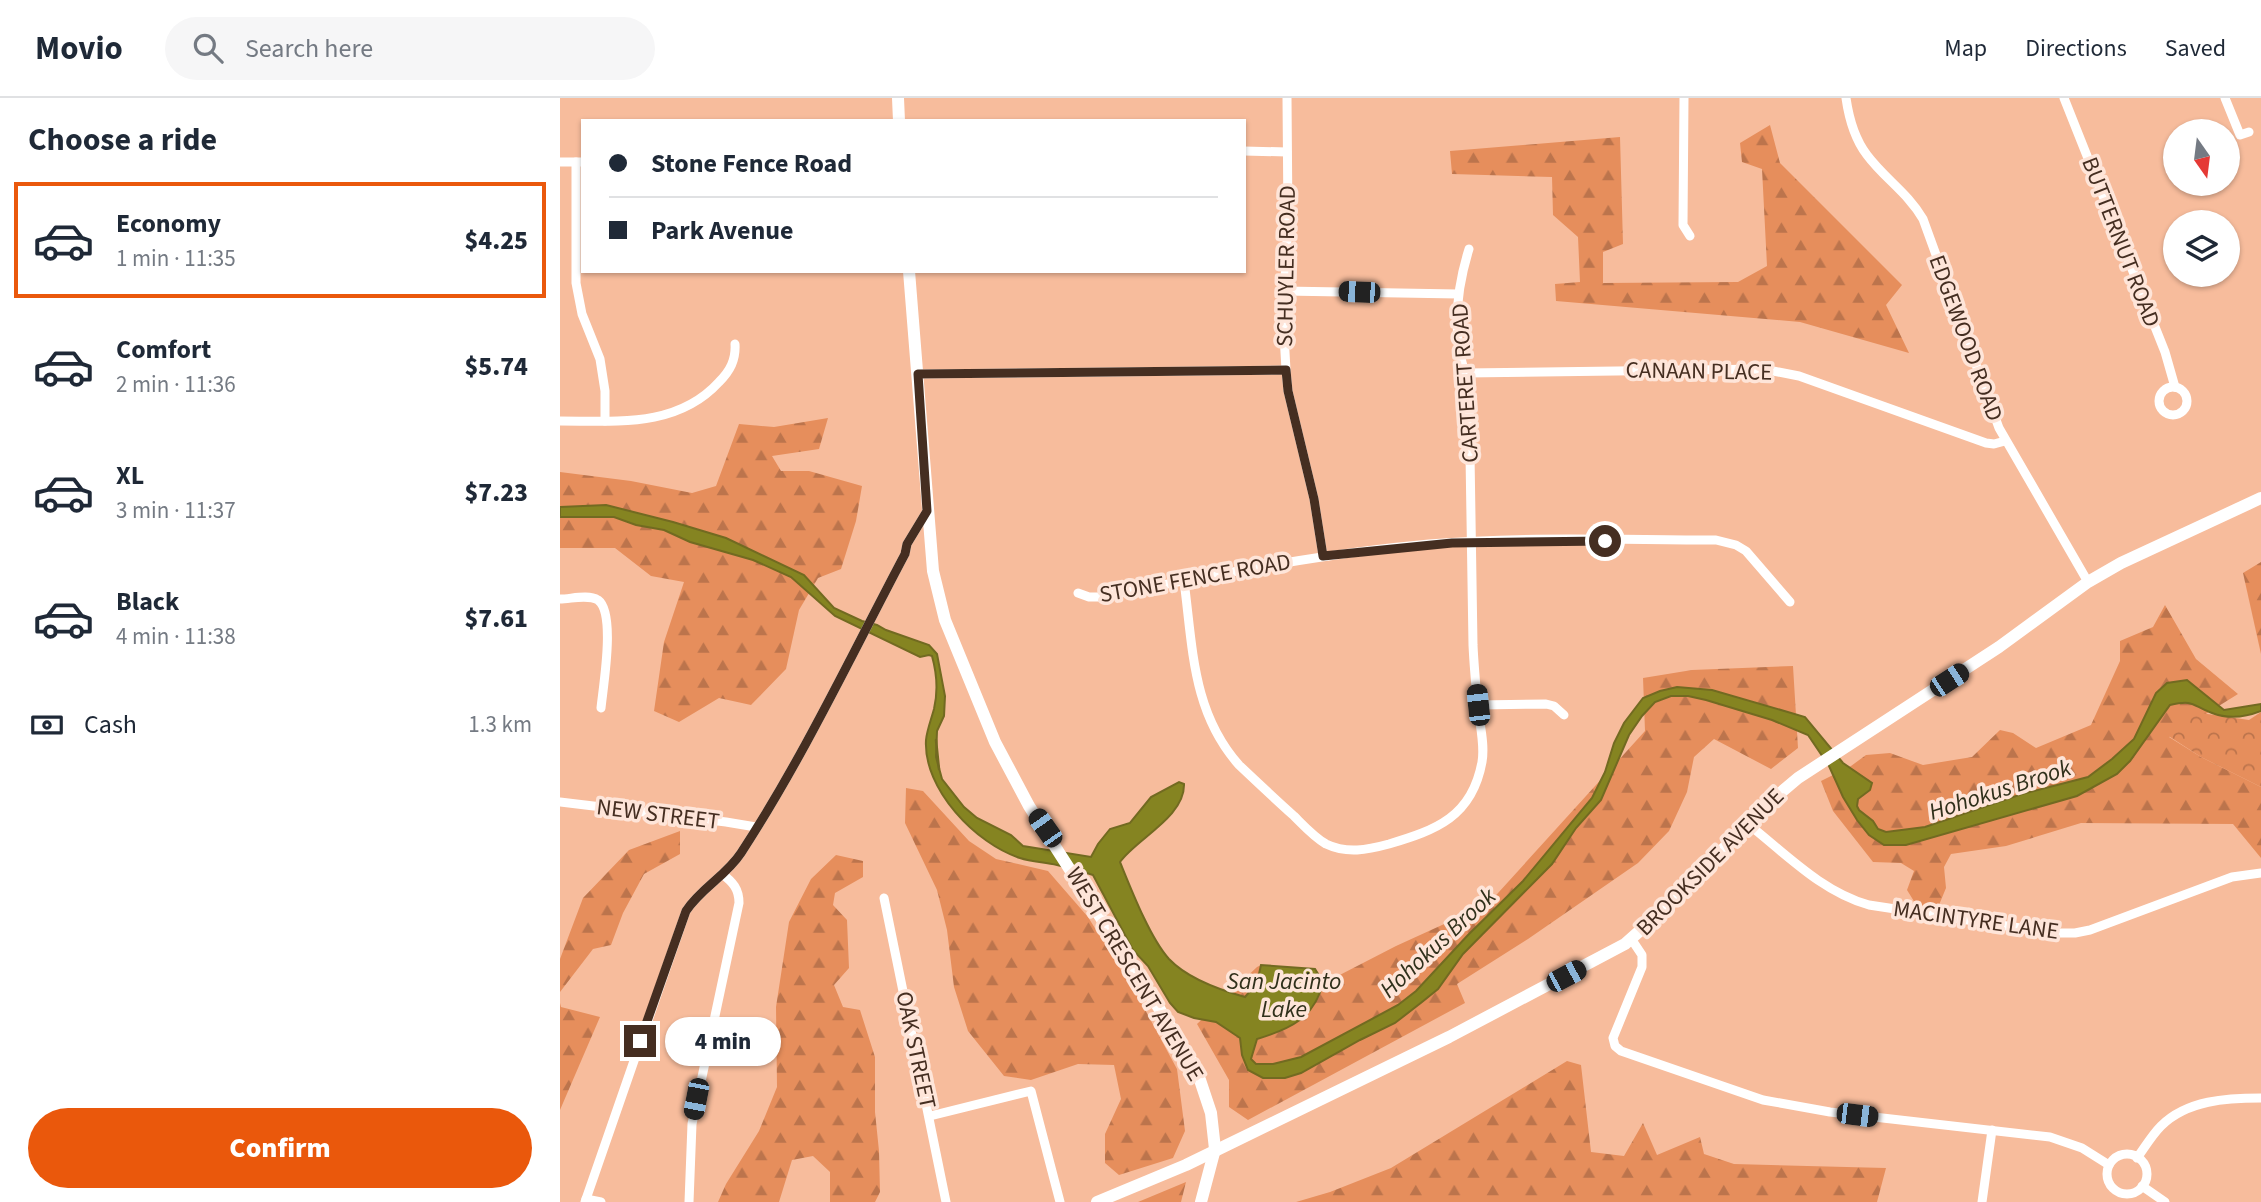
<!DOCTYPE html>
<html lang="en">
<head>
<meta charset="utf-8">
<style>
	:root { --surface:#fff; --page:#f6f6f7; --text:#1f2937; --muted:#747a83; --line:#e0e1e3; --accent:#ea580c }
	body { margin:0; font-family:"Source Sans 3",sans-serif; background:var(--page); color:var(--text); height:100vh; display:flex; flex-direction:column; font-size:26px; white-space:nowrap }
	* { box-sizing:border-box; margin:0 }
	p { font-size:23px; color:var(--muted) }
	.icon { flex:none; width:38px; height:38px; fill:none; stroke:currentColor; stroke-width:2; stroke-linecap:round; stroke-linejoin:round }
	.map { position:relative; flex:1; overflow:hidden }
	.side { display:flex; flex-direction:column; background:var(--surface); width:560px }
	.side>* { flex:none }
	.banner { position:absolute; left:21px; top:21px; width:665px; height:154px; border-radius:0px; box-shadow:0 2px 5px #0004; display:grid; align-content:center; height:154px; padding:0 28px; background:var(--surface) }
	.needle { width:46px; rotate:166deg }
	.controls { position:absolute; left:1603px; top:21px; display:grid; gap:14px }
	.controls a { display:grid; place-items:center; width:77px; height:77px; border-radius:50%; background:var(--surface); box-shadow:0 2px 5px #0004; font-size:35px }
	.end { position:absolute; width:32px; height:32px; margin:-16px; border:9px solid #452e21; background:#fff; box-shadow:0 0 0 4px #fff }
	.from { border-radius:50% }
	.bubble { position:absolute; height:49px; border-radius:24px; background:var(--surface); box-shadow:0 2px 5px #0004; font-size:23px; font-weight:800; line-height:49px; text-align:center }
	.car { position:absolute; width:21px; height:42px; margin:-21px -10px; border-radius:9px; box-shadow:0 0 5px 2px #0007; background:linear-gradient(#222 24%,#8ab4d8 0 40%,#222 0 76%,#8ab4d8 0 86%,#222 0) }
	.banner b { display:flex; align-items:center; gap:24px; height:66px; font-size:26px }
	.banner b+b { border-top:2px solid var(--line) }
	.banner i { width:18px; height:18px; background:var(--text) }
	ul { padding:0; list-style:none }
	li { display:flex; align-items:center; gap:21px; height:116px; margin:0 14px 10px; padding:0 14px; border:4px solid transparent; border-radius:0px }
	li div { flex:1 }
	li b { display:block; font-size:26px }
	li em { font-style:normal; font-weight:800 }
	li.on { border-color:var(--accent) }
	li>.icon { width:63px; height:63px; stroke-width:1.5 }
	h2 { padding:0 28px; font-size:32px; line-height:84px }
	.pay { display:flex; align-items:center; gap:18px; height:77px; padding:0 28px; font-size:26px }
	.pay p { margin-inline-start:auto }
	.primary-button { display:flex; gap:14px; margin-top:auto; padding:14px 28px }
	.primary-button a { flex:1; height:80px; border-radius:42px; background:var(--accent); color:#fff; font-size:28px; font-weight:800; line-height:80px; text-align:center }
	header { display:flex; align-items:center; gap:42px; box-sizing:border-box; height:98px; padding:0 35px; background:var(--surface); border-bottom:2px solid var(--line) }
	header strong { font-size:33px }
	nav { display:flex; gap:38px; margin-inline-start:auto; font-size:24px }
	.search { width:490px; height:63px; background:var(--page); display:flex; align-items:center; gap:18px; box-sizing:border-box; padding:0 24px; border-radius:38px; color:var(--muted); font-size:26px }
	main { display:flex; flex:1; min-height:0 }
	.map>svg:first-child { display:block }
</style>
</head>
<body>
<header>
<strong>Movio</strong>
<div class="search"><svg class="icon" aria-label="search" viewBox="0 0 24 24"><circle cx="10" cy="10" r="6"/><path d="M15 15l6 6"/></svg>Search here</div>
<nav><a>Map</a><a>Directions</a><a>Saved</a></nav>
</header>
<main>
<section class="side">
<h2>Choose a ride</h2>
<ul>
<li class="on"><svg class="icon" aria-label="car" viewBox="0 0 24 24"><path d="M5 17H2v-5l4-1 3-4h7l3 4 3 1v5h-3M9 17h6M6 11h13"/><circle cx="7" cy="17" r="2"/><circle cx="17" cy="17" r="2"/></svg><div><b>Economy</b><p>1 min · 11:35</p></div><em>$4.25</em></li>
<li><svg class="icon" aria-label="car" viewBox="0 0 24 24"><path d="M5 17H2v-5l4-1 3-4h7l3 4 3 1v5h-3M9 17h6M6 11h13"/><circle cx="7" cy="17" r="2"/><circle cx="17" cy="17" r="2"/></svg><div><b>Comfort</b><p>2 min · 11:36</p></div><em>$5.74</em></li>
<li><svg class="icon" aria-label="car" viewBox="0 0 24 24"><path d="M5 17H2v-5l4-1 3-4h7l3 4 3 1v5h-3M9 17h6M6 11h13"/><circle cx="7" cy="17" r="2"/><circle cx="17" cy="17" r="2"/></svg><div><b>XL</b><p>3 min · 11:37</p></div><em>$7.23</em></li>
<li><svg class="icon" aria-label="car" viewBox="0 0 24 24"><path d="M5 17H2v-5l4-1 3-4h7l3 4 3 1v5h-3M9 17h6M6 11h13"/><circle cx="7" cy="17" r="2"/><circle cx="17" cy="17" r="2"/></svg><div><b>Black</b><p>4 min · 11:38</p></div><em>$7.61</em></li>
</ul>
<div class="pay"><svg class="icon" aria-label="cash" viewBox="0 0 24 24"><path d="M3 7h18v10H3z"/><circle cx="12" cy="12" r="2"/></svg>Cash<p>1.3 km</p></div>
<div class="primary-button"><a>Confirm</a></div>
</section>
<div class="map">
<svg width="1701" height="1104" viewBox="0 0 1701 1104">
	<defs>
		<pattern id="forest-firs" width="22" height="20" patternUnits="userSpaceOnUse" patternTransform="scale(1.75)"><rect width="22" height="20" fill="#e68e5c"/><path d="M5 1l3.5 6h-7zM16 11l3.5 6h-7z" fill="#bc744c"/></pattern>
		<pattern id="park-crowns" width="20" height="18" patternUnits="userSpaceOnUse" patternTransform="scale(1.75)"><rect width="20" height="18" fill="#e68e5c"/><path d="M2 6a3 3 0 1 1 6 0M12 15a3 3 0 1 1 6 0" fill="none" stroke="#bc744c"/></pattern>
	</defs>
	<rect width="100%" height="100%" fill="#f7bc9c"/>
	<!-- forest -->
	<g fill="url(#forest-firs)">
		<polygon points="1210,27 1220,65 1342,187 1326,207 1349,255 1240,224 996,203 995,186 1020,184 1018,139 993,117 992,79 892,76 890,53 1060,39 1063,146 1043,154 1043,185 1178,184 1207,168 1202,71 1182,64 1180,45"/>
		<polygon points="268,320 259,351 212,358 221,373 249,373 302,388 296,423 281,471 258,480 239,512 226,571 191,607 159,600 119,624 94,613 104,544 124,484 91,478 55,450 0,450 0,374 71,383 132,395 156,388 179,326 214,329"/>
		<polygon points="1701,464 1701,556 1683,475"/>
		<polygon points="1605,507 1636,561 1678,596 1609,639 1641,659 1701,689 1701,760 1673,726 1521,725 1446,748 1391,756 1384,769 1386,790 1379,807 1360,813 1347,792 1354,773 1341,765 1313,764 1273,713 1261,683 1291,668 1306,657 1330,655 1363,667 1412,659 1440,632 1453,635 1476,650 1531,627 1560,563 1560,543 1593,529"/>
		<polygon points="1233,568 1238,650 1211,671 1154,641 1134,659 1127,694 1109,733 1078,765 968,841 897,886 905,905 688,1022 669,1009 669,982 637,926 697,869 701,867 770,882 836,848 928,806 1085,633 1083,580 1132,572"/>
		<polygon points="346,690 363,693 409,743 436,761 488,773 528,819 582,906 617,971 625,1033 613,1060 559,1077 545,1065 545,1036 561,1001 554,967 518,966 471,982 444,978 408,933 394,889 387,832 377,792 345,725"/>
		<polygon points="120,733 120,756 84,776 63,815 51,847 33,851 0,894 0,861 23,800 69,752"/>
		<polygon points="276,757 303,763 303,779 275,795 273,807 287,822 289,870 274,887 283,909 300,912 315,959 315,1014 319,1053 320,1094 315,1104 270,1104 270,1074 253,1058 232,1062 219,1104 158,1104 166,1086 199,1033 217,989 216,909 229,824 251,781"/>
		<polygon points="0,905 1,909 40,919 0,1012"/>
		<polygon points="1007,963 1021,967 1031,1054 1064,1058 1083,1025 1097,1057 1140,1039 1144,1056 1174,1066 1326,1070 1317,1104 736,1104 770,1094 831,1070"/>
		<polygon points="626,1084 621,1104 578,1104"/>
	</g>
	<!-- park -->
	<polygon fill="url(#park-crowns)" points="1627,613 1689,622 1701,614 1701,689 1641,659 1607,637"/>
	<!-- water -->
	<path fill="#858421" stroke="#726a21" stroke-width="2" d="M 46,407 L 113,424 L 166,440 L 244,477 L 274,510 L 302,523 L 317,527 L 326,532 L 369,547 L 377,556 L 385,598 L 384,618 L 377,633 L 376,659 L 382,681 L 404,709 L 417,720 L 451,737 L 463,748 L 531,759 L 538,746 L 550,731 L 570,725 L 591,699 L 619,684 L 624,686 C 625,719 576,741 560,764 C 571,791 590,840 609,861 C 627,880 660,892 685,899 L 697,885 L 701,867 L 755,871 L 763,884 C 755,920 730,931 697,941 L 691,961 L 696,966 L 713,966 L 741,959 L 838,907 L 856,893 L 908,837 L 963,783 L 1032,700 L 1045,674 L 1054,645 L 1064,625 L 1083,600 L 1100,593 L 1117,589 L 1152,592 L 1245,619 L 1283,665 L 1312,685 L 1310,692 L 1298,701 L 1297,708 L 1299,712 L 1313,723 L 1318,731 L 1326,734 L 1365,729 L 1462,696 L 1528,679 L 1552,661 L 1574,641 L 1596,595 L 1607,585 L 1627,582 L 1664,612 L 1701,606 L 1701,613 C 1686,619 1668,621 1652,615 C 1632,608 1635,601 1610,607 L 1570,663 L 1557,676 L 1517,698 L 1346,747 L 1324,747 L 1309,737 L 1297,722 L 1283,699 L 1269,668 L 1248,637 L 1212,622 L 1146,602 L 1128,598 L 1111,598 L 1095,604 L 1082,618 L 1069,637 L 1041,702 L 1016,730 L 992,766 L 903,856 L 878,891 L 862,904 L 835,925 L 800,942 L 741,975 L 725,980 L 703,980 L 688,972 L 682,957 L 680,940 L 656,924 L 634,920 L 618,914 L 610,905 L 588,868 L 573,852 L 533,777 C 521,773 509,770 497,767 C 485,764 472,764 460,760 C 416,746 363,691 366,642 C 367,632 371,622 374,611 C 378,594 377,576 372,558 L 369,557 L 360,559 L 275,518 L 231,479 L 193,462 L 130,444 L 104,432 L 76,427 L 54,419 L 0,419 L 0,409 Z"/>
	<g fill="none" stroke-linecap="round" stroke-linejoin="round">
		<!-- stream -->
		<polyline stroke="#726a21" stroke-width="2.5" points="376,642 379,671"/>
		<!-- street -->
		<g stroke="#fff" stroke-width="9">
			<polyline points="727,0 728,123 723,219 726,272 728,293 754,401 763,458"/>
			<polyline points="1124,0 1123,127 1130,138"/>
			<path d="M 1286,0 C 1289,21 1294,40 1307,57 C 1324,80 1348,95 1363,121 L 1439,330 L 1528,484"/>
			<polyline points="1504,0 1605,254 1615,289"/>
			<polyline points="1665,0 1680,37 1689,34"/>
			<polyline points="684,53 727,54"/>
			<polyline points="0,64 23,64"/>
			<polyline points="16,64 16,185 22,216 40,261 45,293 45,323"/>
			<polyline points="724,193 898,196"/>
			<polyline points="905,275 1203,271 1239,278 1426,345 1434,346 1445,343"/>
			<polyline points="358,276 726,272"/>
			<circle cx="1613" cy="303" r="14"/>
			<path d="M 0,323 C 56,323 117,330 159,284 C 170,273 176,262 175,246"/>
			<path d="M 624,483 C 633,550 632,614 679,667 C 697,684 715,701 734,718 C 744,728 754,739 766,746 C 787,756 807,752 829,746 C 876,732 912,719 922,664 C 925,647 920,628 918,611 C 916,590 914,569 913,547 L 909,293 C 907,278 901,265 899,250 C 894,216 899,183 909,151"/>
			<path d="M 518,495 L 529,499 L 539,499 C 649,478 758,456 869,446 C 964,438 1061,442 1156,442 L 1176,447 L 1186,453 L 1230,504"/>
			<path d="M 0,501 C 11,501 28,496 38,502 C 56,515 43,589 41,610"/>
			<polyline points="918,607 986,606 994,608 1004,617"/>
			<polyline points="0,704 166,724 196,729"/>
			<path d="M 1188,726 C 1226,756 1262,794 1309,807 L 1493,835 L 1515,835 L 1530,832 L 1672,779 L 1701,775"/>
			<polyline points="324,800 386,1104"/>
			<polyline points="1072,842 1082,857 1082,869 1053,940 1055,948 1061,953 1203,1002 1270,1014 1490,1039 1522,1050 1549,1067"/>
			<polyline points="370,1018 471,993 500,1104"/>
			<circle cx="1567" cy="1076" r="20"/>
			<path d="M 1577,1060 C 1585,1049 1592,1037 1601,1028 C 1627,1002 1667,1000 1701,1000"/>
			<polyline points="1582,1088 1605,1104"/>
			<polyline points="26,1101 41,1104"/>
			<path d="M 25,1104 L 126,813 C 141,790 166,778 181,755 C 243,660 292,556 345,456 L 347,446 L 367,413"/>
			<path d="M 129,1104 L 132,1026 L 179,805 C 179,791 173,784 162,776"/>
			<polyline points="1422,1104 1432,1032"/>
		</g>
		<!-- secondary -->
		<g stroke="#fff" stroke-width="12">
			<polyline points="338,0 339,23"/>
			<polyline points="349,173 373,473 385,522 435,644 469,708 597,907 631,962 640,982 651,1015 655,1051 641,1104"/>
			<polyline points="537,1104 626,1067 889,939 1065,846 1110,806 1205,708 1238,680 1439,549 1528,484 1561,465 1701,400"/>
		</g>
	</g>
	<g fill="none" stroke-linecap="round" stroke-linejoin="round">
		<!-- route -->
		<path stroke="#452e21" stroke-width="9" d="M 80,943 L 126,813 C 141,790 166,778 181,755 C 243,660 292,556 345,456 L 347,446 L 367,413 L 358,276 L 726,272 L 728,293 L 754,401 L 763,458 L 892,445 L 1045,443"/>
	</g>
	<g text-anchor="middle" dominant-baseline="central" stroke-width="7" stroke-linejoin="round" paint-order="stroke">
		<!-- street labels -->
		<g font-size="23" fill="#452e21" stroke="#fee5d9">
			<text transform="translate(1561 144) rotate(69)">BUTTERNUT ROAD</text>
			<text transform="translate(726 168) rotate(-89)">SCHUYLER ROAD</text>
			<text transform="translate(1406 240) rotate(70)">EDGEWOOD ROAD</text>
			<text transform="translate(1139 273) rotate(1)">CANAAN PLACE</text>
			<text transform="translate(905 285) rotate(-94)">CARTERET ROAD</text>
			<text transform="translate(635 480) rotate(-10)">STONE FENCE ROAD</text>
			<text transform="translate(98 716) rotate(7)">NEW STREET</text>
			<text transform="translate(1150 764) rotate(-45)">BROOKSIDE AVENUE</text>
			<text transform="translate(1416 822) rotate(8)">MACINTYRE LANE</text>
			<text transform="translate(575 876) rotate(59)">WEST CRESCENT AVENUE</text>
			<text transform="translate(356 952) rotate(78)">OAK STREET</text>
		</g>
		<!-- water labels -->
		<g font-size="24" font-style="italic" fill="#30301b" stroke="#fee5d9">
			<text transform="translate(1440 692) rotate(-18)">Hohokus Brook</text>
			<text transform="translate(878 845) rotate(-43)">Hohokus Brook</text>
			<text x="724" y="883">San Jacinto<tspan x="724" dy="28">Lake</tspan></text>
		</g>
	</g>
</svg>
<div class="controls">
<a><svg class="needle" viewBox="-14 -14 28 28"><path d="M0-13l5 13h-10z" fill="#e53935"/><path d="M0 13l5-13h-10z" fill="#747a83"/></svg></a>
<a><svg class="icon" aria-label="layers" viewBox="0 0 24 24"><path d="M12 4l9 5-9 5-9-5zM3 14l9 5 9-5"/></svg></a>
</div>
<i class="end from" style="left:1045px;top:443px"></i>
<i class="end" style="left:80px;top:943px"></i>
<div class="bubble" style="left:105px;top:919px;width:116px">4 min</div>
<i class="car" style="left:799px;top:194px;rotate:272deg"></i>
<i class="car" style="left:1389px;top:582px;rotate:57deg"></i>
<i class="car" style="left:918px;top:607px;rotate:354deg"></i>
<i class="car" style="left:485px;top:730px;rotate:325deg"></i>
<i class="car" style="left:1006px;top:878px;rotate:62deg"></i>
<i class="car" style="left:136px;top:1001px;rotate:191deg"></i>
<i class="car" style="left:1297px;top:1017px;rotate:97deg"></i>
<div class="banner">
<b><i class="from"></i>Stone Fence Road</b>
<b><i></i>Park Avenue</b>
</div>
</div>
</main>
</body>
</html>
